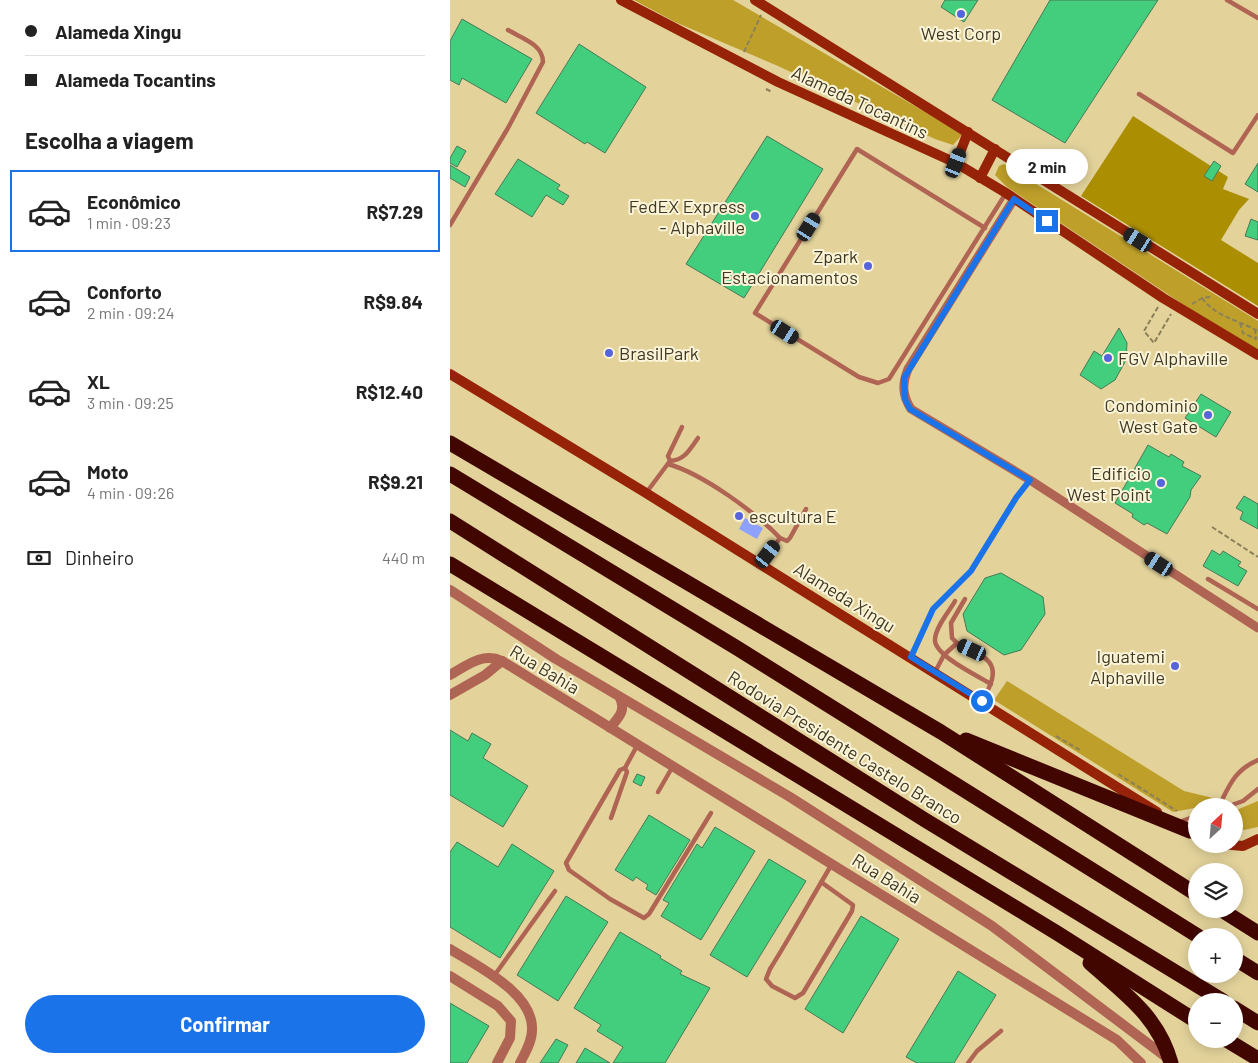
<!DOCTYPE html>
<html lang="pt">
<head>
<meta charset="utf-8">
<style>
	:root { --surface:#fff; --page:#f6f6f6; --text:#222; --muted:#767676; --line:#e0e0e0; --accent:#1a73e8 }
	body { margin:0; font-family:Barlow,sans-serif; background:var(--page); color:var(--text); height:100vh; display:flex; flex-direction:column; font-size:19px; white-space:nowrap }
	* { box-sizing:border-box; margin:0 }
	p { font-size:16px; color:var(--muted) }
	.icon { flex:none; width:28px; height:28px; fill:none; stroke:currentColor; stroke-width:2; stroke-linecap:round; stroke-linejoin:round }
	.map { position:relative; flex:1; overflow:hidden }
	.side { display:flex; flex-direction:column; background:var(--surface); width:450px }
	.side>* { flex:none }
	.banner { display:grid; align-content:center; height:110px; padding:0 25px; background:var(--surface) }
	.needle { width:32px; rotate:26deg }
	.buttons { position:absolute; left:738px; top:798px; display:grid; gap:10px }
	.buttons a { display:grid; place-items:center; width:55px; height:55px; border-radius:50%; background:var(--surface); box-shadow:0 2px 12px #0003; font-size:25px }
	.end { position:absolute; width:22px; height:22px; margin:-11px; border:6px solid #1a73e8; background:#fff; box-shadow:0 0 0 2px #fff }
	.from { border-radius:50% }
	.bubble { position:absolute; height:35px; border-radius:18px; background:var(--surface); box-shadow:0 2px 12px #0003; font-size:16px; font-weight:700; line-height:35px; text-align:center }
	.car { position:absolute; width:15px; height:30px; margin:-15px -8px; border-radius:6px; box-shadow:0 0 4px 1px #0007; background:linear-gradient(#222 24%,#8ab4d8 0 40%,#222 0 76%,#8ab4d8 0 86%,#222 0) }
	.banner b { display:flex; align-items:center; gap:18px; height:48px; font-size:19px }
	.banner b+b { border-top:1px solid var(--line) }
	.banner i { width:12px; height:12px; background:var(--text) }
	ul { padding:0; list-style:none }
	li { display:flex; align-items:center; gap:15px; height:82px; margin:0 10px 8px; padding:0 15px; border:2px solid transparent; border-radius:0px }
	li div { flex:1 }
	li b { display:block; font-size:19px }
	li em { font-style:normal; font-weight:700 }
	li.on { border-color:var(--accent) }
	li>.icon { width:45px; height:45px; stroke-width:1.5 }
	h2 { padding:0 25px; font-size:22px; line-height:60px }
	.pay { display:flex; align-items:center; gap:12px; height:55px; padding:0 25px; font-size:19px }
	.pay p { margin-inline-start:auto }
	.action { display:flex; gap:10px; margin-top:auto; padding:10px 25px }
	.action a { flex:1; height:58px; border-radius:30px; background:var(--accent); color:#fff; font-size:20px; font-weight:700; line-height:58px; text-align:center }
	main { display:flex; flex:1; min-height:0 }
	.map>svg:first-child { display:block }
</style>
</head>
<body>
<main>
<section class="side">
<div class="banner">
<b><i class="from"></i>Alameda Xingu</b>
<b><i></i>Alameda Tocantins</b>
</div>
<h2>Escolha a viagem</h2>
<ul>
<li class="on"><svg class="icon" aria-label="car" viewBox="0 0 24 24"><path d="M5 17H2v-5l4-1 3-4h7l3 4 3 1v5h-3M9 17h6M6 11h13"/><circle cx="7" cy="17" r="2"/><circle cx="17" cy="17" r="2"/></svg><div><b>Econômico</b><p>1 min · 09:23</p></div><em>R$7.29</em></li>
<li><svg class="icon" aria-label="car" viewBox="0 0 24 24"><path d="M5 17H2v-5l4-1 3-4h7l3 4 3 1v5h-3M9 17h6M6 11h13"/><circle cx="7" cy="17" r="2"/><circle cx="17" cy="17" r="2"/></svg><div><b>Conforto</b><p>2 min · 09:24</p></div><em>R$9.84</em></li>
<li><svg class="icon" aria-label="car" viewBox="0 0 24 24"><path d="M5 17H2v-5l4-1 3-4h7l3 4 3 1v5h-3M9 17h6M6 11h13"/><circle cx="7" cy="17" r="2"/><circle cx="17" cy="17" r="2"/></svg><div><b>XL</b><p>3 min · 09:25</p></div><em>R$12.40</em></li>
<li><svg class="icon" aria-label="car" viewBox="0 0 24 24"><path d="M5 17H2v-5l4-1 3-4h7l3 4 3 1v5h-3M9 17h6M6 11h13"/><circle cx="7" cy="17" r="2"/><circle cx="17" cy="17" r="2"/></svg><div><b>Moto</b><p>4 min · 09:26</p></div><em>R$9.21</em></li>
</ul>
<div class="pay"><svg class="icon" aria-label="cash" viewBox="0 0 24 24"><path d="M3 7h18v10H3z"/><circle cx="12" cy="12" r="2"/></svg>Dinheiro<p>440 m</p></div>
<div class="action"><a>Confirmar</a></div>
</section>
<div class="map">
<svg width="808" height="1063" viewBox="0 0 808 1063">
	<rect width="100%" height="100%" fill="#e3d39b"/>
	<!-- green -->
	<g fill="#be9f2a">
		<polygon points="184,0 283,0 513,134 503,145 485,139 328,66 225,22"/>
		<polygon points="554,164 808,321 808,350 749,315 557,187 545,175 549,166"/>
		<polygon points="557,681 734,791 763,798 755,806 723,812 544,700"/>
		<polygon points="808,801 808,827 784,832 784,811"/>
	</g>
	<!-- forest -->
	<polygon fill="#ac8e03" points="683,116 778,177 773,189 799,199 789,210 771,240 808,263 808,306 631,196"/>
	<!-- water -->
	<polygon fill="#8ea2fd" points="295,518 313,528 307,539 289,529"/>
	<!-- building -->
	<g fill="#42ce7d" stroke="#487958">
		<polygon points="495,0 528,0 514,22 491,7"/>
		<polygon points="600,0 708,0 615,143 542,100"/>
		<polygon points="12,19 82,59 56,103 12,78 9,85 0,80 0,41"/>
		<polygon points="129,44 196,87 155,153 137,142 135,144 86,113"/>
		<polygon points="317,136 373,169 294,298 236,264"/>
		<polygon points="7,146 16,151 7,167 0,163 0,158"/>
		<polygon points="68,159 110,185 107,189 119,196 113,205 96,195 82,217 45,194"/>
		<polygon points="764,161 771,166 762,181 754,176"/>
		<polygon points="808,163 808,192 795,184"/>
		<polygon points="0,165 20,177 15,187 0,178"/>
		<polygon points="801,219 808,222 808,240 795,236"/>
		<polygon points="669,328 677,343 676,360 665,380 651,389 630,375 644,351 652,356"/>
		<polygon points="751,394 781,412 766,437 735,418"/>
		<polygon points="698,445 719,457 721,454 734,462 732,466 751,476 741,490 740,497 717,534 697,523 694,525 682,517 683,514 665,503"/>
		<polygon points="794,496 808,504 808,529 790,519 793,512 786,508"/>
		<polygon points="762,550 770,555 773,551 791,562 788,566 797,571 788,586 753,566"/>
		<polygon points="551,573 593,597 595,614 571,650 554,655 517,631 513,614 535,578"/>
		<polygon points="0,730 18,741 22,733 41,744 33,758 78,786 53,827 0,795"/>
		<polygon points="187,774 195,777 191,786 183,782"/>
		<polygon points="199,815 240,840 206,895 196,889 198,885 186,877 183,881 165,870"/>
		<polygon points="265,827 305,851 251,940 211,916 219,903 213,900 247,844 252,848"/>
		<polygon points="7,842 48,867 62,844 104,871 50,958 0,927 0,852"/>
		<polygon points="319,859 356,881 297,977 260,955"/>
		<polygon points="116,896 158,922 108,1001 67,975"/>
		<polygon points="411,916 449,939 393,1033 355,1009"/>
		<polygon points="170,932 211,956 210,958 232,971 230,974 260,988 215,1063 163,1063 173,1047 147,1031 151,1025 124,1008"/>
		<polygon points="508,971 546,995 504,1063 467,1063 456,1057"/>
		<polygon points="0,1003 39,1026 17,1063 0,1063"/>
		<polygon points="106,1039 118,1045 108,1063 90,1063"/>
		<polygon points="135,1048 160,1063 126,1063"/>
	</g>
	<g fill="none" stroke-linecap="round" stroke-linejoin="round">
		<!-- path -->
		<g stroke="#8b805a" stroke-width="2" stroke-dasharray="5 2.5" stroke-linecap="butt">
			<polyline points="294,52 311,15"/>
			<polyline points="316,89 322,92"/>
			<path d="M 752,298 C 766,317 788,320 808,331"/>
			<polyline points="742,304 752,298 760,297"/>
			<polyline points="708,307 694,331 704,343 721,314"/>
			<polyline points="790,323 793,333 806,339 805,329"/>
			<polyline points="762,527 808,557"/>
			<polyline points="606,736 630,750"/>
			<polyline points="668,774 727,811"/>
		</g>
		<!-- service -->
		<g stroke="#b06453" stroke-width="4.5">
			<polyline points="777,0 808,18"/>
			<polyline points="689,94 783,153 808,115"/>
			<path d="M 0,225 L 58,128 L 93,62 C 93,44 71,38 58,30"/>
			<polyline points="535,228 407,149 305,313 409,377 428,383 439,379 556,193"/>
			<polyline points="220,461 218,456 232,427"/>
			<path d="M 218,464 C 253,474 305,512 330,538 L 311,564"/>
			<path d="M 196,493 L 220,461 C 235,460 240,449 248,438"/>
			<polyline points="330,538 337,541 340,538 356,509"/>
			<polyline points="758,579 808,609"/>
			<path d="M 505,601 C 499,612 486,626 485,639 C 483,655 528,676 541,684"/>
			<polyline points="507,643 502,638 501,623 515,599"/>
			<polyline points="461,657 483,609 521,571 566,497 580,480"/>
			<path d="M 485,672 L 494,655 L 507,643 C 541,659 554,664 532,701"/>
			<polyline points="175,768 170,770 116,863 119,870 160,899 194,918 199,914 261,813"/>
			<polyline points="208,792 223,766"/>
			<path d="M 769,806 C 780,784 785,770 808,760"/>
			<polyline points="779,806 793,801 808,789"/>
			<polyline points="161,818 177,772 175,768 188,744"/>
			<polyline points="729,822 746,816"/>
			<path d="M 371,882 L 403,905 L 402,911 L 353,993 L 345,998 L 322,986 L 316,979 L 320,969 C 342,934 361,899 382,864"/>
			<polyline points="44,976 105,891"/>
			<polyline points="518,1063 527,1051 551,1031"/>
		</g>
		<!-- minor -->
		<path stroke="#b06453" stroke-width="9" d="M 564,199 L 458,369 C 452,384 452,395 461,409 L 580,480 L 808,628"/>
		<!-- tertiary -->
		<g stroke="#b06453" stroke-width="10">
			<polyline points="0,590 106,659 340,797 542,926 716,1057"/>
			<path d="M 0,675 C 17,665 33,652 52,661 L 641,1024 L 667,1040 L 691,1063"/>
			<polyline points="0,695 35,675 52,661"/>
			<path d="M 160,728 C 169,717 176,711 170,698"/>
			<path d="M 0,949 C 27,966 84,993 82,1030 C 82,1042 75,1053 70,1063"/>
			<polyline points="0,976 48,1006 61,1021 60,1038 47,1063"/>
		</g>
		<!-- secondary -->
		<g stroke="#962308" stroke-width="10">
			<polyline points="171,0 328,82 506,163 556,193 713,298 808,355"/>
			<polyline points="305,0 808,314"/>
			<polyline points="506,163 518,132"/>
			<polyline points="530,178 545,149"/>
			<polyline points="0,374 196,493 707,812"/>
			<polyline points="772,844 793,846 808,839"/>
		</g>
		<!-- motorway -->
		<g stroke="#420600" stroke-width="15">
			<polyline points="0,443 491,732 746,894"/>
			<polyline points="0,474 287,648 748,936"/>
			<polyline points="0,521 475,820 773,1001"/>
			<polyline points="0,564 607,933 746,1021"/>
			<polyline points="516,740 740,831"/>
			<polyline points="770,909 808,933"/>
			<polyline points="784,958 808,973"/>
			<path d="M 640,963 C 675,994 708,1016 721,1063"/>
			<polyline points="784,1008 808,1023"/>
			<polyline points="775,1039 808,1059"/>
		</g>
	</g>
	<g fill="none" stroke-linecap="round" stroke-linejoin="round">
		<!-- route -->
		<polyline stroke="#1a73e8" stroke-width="6" points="532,701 461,657 483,609 521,571 566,498 580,480 460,409 455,399 454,378 564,199 597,221"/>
	</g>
	<!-- markers -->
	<g fill="#5665dc" stroke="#fcf4d8" stroke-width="2">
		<circle cx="511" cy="14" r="5"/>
		<circle cx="305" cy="216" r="5"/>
		<circle cx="418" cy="266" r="5"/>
		<circle cx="159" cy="353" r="5"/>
		<circle cx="658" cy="358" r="5"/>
		<circle cx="758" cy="415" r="5"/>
		<circle cx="711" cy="483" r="5"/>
		<circle cx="289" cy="516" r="5"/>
		<circle cx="725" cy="666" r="5"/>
	</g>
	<g text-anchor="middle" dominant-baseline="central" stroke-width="4" stroke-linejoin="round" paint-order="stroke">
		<!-- poi labels -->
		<g font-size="18" fill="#3f3822" stroke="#fcf4d8" text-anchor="end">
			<text x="511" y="33" text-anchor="middle">West Corp</text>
			<text x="295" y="206">FedEX Express<tspan x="295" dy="21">- Alphaville</tspan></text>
			<text x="408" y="256">Zpark<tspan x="408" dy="21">Estacionamentos</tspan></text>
			<text x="169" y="353" text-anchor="start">BrasilPark</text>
			<text x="668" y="358" text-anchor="start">FGV Alphaville</text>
			<text x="748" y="405">Condominio<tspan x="748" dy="21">West Gate</tspan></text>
			<text x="701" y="473">Edificio<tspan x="701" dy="21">West Point</tspan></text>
			<text x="299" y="516" text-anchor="start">escultura E</text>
			<text x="715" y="656">Iguatemi<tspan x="715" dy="21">Alphaville</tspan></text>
		</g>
		<!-- street labels -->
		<g font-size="18" fill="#3f3822" stroke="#fcf4d8">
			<text transform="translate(410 102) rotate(25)">Alameda Tocantins</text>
			<text transform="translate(395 597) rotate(32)">Alameda Xingu</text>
			<text transform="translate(95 669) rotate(31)">Rua Bahia</text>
			<text transform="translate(395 747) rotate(32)">Rodovia Presidente Castelo Branco</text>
			<text transform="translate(437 878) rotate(32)">Rua Bahia</text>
		</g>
	</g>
</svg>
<div class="buttons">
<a><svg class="needle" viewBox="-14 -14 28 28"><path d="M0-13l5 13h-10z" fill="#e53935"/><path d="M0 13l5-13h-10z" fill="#767676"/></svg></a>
<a><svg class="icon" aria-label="layers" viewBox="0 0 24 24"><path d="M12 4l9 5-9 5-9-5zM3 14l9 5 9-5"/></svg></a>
<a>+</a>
<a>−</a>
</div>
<i class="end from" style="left:532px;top:701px"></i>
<i class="end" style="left:597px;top:221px"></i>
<div class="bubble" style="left:556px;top:149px;width:82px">2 min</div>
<i class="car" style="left:506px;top:163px;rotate:21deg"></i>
<i class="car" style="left:359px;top:227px;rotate:32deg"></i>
<i class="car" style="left:688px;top:240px;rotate:302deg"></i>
<i class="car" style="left:335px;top:332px;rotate:122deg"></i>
<i class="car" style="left:318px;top:554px;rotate:37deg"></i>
<i class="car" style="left:709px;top:564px;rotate:303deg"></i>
<i class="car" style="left:522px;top:650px;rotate:295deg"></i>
</div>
</main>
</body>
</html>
